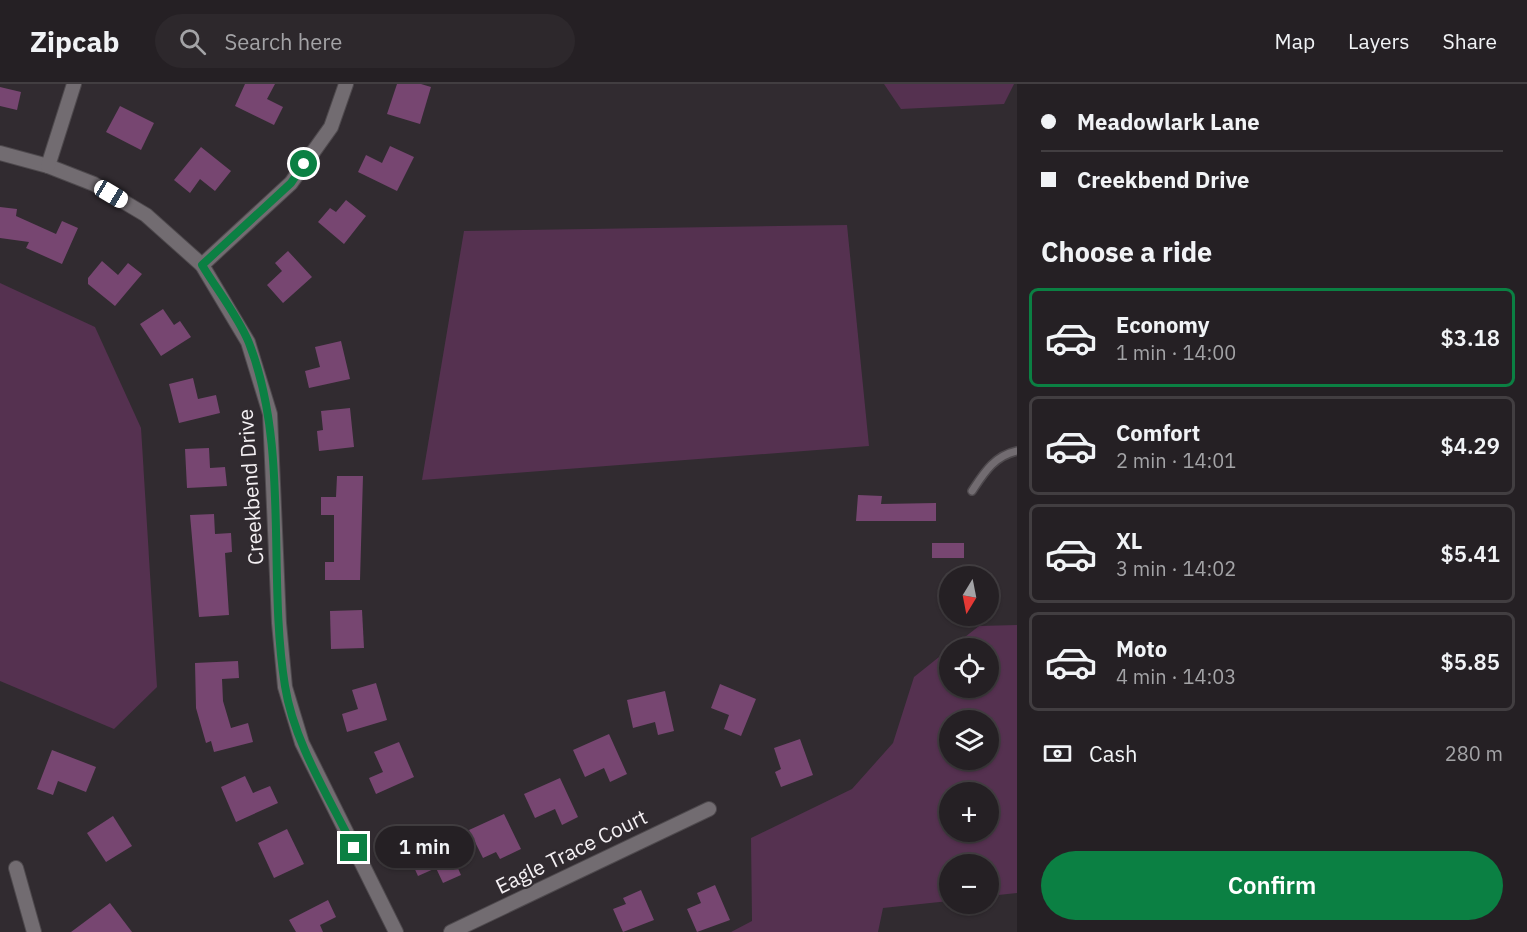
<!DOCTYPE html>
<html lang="en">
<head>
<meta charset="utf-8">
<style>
	:root { --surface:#252024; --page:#2d282c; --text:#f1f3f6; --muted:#a3a3a6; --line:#423e41; --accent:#0b8043 }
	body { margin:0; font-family:"IBM Plex Sans",sans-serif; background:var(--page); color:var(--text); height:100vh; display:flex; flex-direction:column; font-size:22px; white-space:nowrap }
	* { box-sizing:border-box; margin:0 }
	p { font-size:20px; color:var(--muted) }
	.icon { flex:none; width:33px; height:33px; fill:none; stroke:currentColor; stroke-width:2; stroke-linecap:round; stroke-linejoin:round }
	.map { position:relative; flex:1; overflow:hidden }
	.sheet { display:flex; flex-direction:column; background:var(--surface); width:510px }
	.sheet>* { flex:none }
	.banner { display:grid; align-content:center; height:132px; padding:0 24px; background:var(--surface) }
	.needle { width:39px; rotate:190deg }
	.fabs { position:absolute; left:939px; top:482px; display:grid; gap:12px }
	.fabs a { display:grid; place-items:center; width:60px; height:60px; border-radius:50%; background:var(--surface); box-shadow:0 2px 4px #0004,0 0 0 2px var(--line); font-size:30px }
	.end { position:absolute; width:27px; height:27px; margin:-14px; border:8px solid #0b8043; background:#fff; box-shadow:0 0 0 3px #fff }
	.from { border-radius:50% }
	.bubble { position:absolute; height:42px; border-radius:21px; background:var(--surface); box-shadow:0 2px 4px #0004,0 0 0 2px var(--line); font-size:20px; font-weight:600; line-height:42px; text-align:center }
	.car { position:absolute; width:18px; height:36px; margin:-18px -9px; border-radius:8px; box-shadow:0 0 4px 2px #0007; background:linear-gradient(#fff 24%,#345 0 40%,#fff 0 76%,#345 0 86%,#fff 0) }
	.banner b { display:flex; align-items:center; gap:21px; height:57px; font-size:22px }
	.banner b+b { border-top:2px solid var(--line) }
	.banner i { width:15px; height:15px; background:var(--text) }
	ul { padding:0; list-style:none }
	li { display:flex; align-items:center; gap:18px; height:99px; margin:0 12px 9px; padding:0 12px; border:3px solid var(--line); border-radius:9px }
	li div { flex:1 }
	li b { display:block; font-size:22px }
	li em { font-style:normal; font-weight:600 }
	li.selected { border-color:var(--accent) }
	li>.icon { width:54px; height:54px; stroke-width:1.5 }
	h2 { padding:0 24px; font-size:27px; line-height:72px }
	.pay { display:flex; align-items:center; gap:15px; height:66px; padding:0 24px; font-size:22px }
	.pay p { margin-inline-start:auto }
	.primary-button { display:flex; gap:12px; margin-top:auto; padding:12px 24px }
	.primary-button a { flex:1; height:69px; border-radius:36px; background:var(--accent); color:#fff; font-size:24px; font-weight:600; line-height:69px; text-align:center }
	header { display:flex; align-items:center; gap:36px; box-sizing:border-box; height:84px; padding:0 30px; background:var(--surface); border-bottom:2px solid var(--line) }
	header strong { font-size:28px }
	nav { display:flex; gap:33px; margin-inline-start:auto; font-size:21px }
	.search { width:420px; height:54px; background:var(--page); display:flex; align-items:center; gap:15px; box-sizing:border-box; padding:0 21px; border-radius:33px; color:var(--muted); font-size:22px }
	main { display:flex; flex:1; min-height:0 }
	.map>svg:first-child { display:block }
</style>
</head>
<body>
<header>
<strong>Zipcab</strong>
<div class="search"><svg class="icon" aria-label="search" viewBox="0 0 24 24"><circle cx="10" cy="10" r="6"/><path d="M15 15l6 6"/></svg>Search here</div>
<nav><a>Map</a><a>Layers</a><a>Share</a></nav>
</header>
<main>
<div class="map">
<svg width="1017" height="848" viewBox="0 0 1017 848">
	<rect width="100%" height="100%" fill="#312b30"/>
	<!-- green -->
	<g fill="#553150" fill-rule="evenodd">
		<polygon points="884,0 1014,0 1004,20 901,25"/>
		<polygon points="847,141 869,362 422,396 464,147"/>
		<polygon points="0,199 95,243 141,344 157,603 114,645 0,597"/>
		<path d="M 1017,541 L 1017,809 L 989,812 L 988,780 L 950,780 L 949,817 L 883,824 L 878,848 L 731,848 L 752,837 L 751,754 L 852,705 L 893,659 L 914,593 L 949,565 L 950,603 L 988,603 L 988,564 L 951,564 L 979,542 ZM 950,636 L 988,636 L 988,675 L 950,675 ZM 950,708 L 988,708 L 988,747 L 950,747 Z"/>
	</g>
	<!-- building -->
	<g fill="#774671">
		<polygon points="245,0 275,0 267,15 283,23 274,41 235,22"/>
		<polygon points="397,0 421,0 431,3 420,40 387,30"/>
		<polygon points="0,3 21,8 17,26 0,22"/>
		<polygon points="120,22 154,39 141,66 106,48"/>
		<polygon points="390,62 414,73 397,107 358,88 366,71 382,79"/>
		<polygon points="201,63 231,87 215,107 200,95 190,109 174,96"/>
		<polygon points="346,116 366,132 344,160 318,138 330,124 336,128"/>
		<polygon points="0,123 17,125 16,132 56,150 62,137 78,144 62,180 26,164 29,158 0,154"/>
		<polygon points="288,167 312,193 283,219 267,201 282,187 275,179"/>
		<polygon points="102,177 118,191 128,179 142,190 115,222 88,200 88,194"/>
		<polygon points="163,225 174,241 180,237 191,253 161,272 140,240"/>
		<polygon points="341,257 350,295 309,304 305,287 320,283 315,263"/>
		<polygon points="193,294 198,315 216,311 220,329 179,339 169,300"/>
		<polygon points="350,324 354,363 319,367 317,347 323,346 321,327"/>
		<polygon points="209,364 210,384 225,383 227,402 187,404 185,365"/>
		<polygon points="337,392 363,392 360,496 325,496 325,478 334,478 334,431 321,431 321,413 336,413"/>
		<polygon points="858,411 882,412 881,420 936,419 936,437 856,437"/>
		<polygon points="214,430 215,450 231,449 232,468 225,469 229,531 199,533 190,431"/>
		<rect x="932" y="459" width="32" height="15"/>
		<polygon points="362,526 364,564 331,565 330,527"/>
		<polygon points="238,577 239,594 222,595 223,617 231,644 248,639 253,658 214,668 211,657 206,659 196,624 195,579"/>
		<polygon points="376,599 387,636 347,648 342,630 358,625 352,606"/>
		<polygon points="720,600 756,615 741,652 724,645 729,631 711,624"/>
		<polygon points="665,607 674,647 658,651 655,638 633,644 627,616"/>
		<polygon points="609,650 627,690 610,698 604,684 585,693 573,666"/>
		<polygon points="800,655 813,691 781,703 775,688 781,685 774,664"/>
		<polygon points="399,658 414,693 376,710 369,694 383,688 374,668"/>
		<polygon points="52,666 96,683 86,708 58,697 53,711 37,705"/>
		<polygon points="245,692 253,709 270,702 278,719 236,738 221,703"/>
		<polygon points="560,694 578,733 562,741 555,725 535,734 524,710"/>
		<polygon points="504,730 521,765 500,775 496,768 483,774 469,746"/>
		<polygon points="113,732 132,762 106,778 87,749"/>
		<polygon points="287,745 304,780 274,794 258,759"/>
		<polygon points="443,752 461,791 443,799 436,784 418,792 407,768"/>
		<polygon points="715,801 730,836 697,848 687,825 701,819 697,809"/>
		<polygon points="641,806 654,836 623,848 613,825 626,820 623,814"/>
		<polygon points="328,816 336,833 320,841 323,848 296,848 289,836"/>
		<polygon points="110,819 132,848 71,848"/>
	</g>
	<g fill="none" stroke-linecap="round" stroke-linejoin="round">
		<defs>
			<path id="lane" d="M 972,407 C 984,389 994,372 1017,367"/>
			<g id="street">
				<polyline points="0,69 48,82 94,100 146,131 202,181 248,258 270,330 279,539 285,603 302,659 396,848"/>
				<polyline points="48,82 74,0"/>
				<polyline points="202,181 291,99 331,43 346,0"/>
				<polyline points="16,784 34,848"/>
				<polyline points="451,848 709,725"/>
			</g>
		</defs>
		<!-- lane casing -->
		<use href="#lane" stroke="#4e494d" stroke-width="10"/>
		<!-- street casing -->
		<use href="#street" stroke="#4e494d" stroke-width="16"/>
		<!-- lane -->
		<use href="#lane" stroke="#726c71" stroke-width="7"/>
		<!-- street -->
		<use href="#street" stroke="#726c71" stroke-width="14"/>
	</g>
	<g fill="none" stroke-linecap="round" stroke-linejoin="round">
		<!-- route -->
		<path stroke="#0b8043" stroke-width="8" d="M 304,80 L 291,99 L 202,181 C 217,206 238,232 249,259 C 290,364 267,491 285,602 C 294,659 329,713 354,764"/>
	</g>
	<g text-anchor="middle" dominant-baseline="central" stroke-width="4.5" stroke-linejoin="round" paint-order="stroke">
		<!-- street labels -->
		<g font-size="21" fill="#f4f0f3" stroke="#312b30">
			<text transform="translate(250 403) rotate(-94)">Creekbend Drive</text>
			<text transform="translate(571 767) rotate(-26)">Eagle Trace Court</text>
		</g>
	</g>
</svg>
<div class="fabs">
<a><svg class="needle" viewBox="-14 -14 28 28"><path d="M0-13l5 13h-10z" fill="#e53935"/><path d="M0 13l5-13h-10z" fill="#a3a3a6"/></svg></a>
<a><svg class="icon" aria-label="locate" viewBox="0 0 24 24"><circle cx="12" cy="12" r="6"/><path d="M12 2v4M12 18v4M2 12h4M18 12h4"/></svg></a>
<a><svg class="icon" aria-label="layers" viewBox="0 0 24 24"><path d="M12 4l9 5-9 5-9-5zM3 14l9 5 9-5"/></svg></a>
<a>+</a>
<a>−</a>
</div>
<i class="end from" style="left:304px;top:80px"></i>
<i class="end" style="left:354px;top:764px"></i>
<div class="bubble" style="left:375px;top:742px;width:99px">1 min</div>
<i class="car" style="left:111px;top:110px;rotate:121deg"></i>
</div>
<section class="sheet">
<div class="banner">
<b><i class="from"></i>Meadowlark Lane</b>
<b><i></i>Creekbend Drive</b>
</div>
<h2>Choose a ride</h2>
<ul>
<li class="selected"><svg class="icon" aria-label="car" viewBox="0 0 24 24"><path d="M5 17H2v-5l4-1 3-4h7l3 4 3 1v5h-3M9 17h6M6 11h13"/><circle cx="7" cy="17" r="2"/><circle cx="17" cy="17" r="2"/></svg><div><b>Economy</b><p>1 min · 14:00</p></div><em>$3.18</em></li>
<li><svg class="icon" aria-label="car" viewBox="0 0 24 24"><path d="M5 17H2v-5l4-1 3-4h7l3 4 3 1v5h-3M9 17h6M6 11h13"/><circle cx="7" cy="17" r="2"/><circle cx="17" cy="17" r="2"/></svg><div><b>Comfort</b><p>2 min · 14:01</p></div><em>$4.29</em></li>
<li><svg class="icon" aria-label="car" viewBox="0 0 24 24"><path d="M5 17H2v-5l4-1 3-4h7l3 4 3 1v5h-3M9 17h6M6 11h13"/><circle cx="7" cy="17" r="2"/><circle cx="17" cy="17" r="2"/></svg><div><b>XL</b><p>3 min · 14:02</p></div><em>$5.41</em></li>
<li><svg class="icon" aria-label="car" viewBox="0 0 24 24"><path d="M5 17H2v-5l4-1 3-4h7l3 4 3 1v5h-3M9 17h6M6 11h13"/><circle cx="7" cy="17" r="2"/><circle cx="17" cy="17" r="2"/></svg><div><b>Moto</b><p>4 min · 14:03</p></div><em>$5.85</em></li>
</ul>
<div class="pay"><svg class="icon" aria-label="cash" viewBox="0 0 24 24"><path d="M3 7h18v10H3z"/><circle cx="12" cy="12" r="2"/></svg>Cash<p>280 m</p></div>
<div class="primary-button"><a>Confirm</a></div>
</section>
</main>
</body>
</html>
